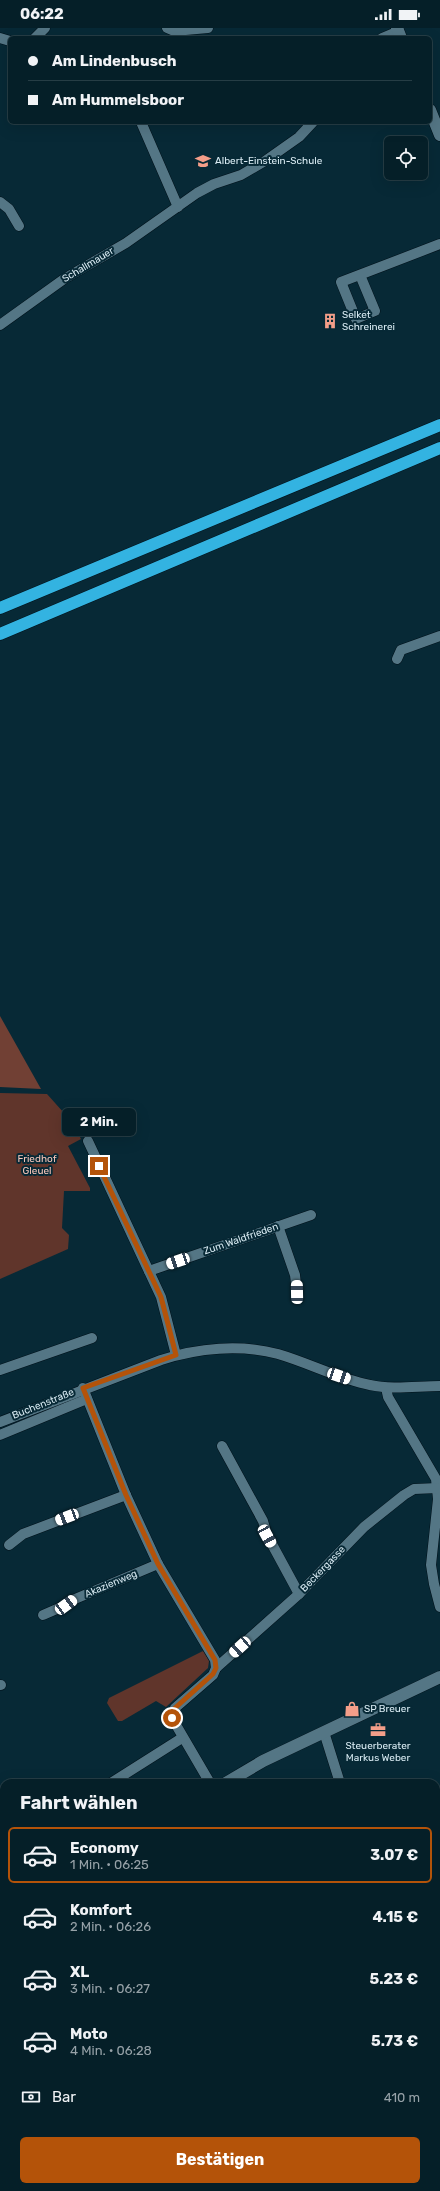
<!DOCTYPE html>
<html lang="de">
<head>
<meta charset="utf-8">
<style>
	:root { --surface:#051f28; --page:#0e2730; --text:#f1f3f6; --muted:#97a2a8; --line:#263d45; --accent:#b45309 }
	body { margin:0; font-family:Rubik,sans-serif; background:var(--page); color:var(--text); height:100vh; display:flex; flex-direction:column; font-size:15px; white-space:nowrap }
	* { box-sizing:border-box; margin:0 }
	p { font-size:13px; color:var(--muted) }
	.icon { flex:none; width:22px; height:22px; fill:none; stroke:currentColor; stroke-width:2; stroke-linecap:round; stroke-linejoin:round }
	.map { position:relative; flex:1; overflow:hidden }
	.details { position:absolute; left:0px; top:1751px; width:440px; height:412px; display:flex; flex-direction:column; background:var(--surface); border-radius:12px 12px 0 0; box-shadow:0 4px 16px #0002,0 0 0 1px var(--line) }
	.details>* { flex:none }
	.top-card { position:absolute; left:8px; top:8px; width:424px; height:88px; border-radius:6px; box-shadow:0 4px 16px #0002,0 0 0 1px var(--line); display:grid; align-content:center; height:88px; padding:0 20px; background:var(--surface) }
	.tools { position:absolute; left:384px; top:108px; display:grid; gap:8px }
	.tools a { display:grid; place-items:center; width:44px; height:44px; border-radius:6px; background:var(--surface); box-shadow:0 4px 16px #0002,0 0 0 1px var(--line); font-size:20px }
	.end { position:absolute; width:18px; height:18px; margin:-9px; border:5px solid #b45309; background:#fff; box-shadow:0 0 0 2px #fff }
	.from { border-radius:50% }
	.bubble { position:absolute; height:28px; border-radius:6px; background:var(--surface); box-shadow:0 4px 16px #0002,0 0 0 1px var(--line); font-size:13px; font-weight:700; line-height:28px; text-align:center }
	.car { position:absolute; width:12px; height:24px; margin:-12px -6px; border-radius:5px; box-shadow:0 0 3px 1px #0007; background:linear-gradient(#fff 24%,#345 0 40%,#fff 0 76%,#345 0 86%,#fff 0) }
	.top-card b { display:flex; align-items:center; gap:14px; height:38px; font-size:15px }
	.top-card b+b { border-top:1px solid var(--line) }
	.top-card i { width:10px; height:10px; background:var(--text) }
	ul { padding:0; list-style:none }
	li { display:flex; align-items:center; gap:12px; height:56px; margin:0 8px 6px; padding:0 12px; border:2px solid transparent; border-radius:6px }
	li div { flex:1 }
	li b { display:block; font-size:15px }
	li em { font-style:normal; font-weight:700 }
	li.selected { border-color:var(--accent) }
	li>.icon { width:36px; height:36px; stroke-width:1.5 }
	h2 { padding:0 20px; font-size:18px; line-height:48px }
	.pay { display:flex; align-items:center; gap:10px; height:44px; padding:0 20px; font-size:15px }
	.pay p { margin-inline-start:auto }
	.cta { display:flex; gap:8px; margin-top:auto; padding:8px 20px }
	.cta a { flex:1; height:46px; border-radius:6px; background:var(--accent); color:#fff; font-size:16px; font-weight:700; line-height:46px; text-align:center }
	.status { display:flex; justify-content:space-between; align-items:center; height:28px; padding:0 20px; background:var(--surface); direction:ltr }
	.status svg { height:11px; fill:currentColor }
	.map>svg:first-child { display:block }
</style>
</head>
<body>
<div class="status"><b>06:22</b><svg viewBox="0 0 49 12"><path d="M0 12V9h3v3zM5 12V6h3v6zM10 12V3h3v9zM15 12V0h3v12zM26 1h20v11H26zM47 4h2v5h-2z"/></svg></div>
<div class="map">
<svg width="440" height="2163" viewBox="0 0 440 2163">
	<rect width="100%" height="100%" fill="#072936"/>
	<!-- green -->
	<g fill="#60352b">
		<polygon points="0,1065 47,1066 72,1094 81,1111 68,1118 90,1160 90,1163 64,1163 62,1200 69,1207 68,1221 0,1251"/>
		<polygon points="203,1623 209,1633 208,1640 166,1679 156,1673 122,1693 118,1693 107,1675 109,1670"/>
		<polygon points="436,1863 440,1863 440,2051 436,2052"/>
	</g>
	<!-- forest -->
	<polygon fill="#714034" points="0,988 41,1061 0,1059"/>
	<g fill="none" stroke-linecap="round" stroke-linejoin="round">
		<!-- stream -->
		<polyline stroke="#946053" stroke-width="3.5" points="436,1763 440,1762"/>
		<defs>
			<g id="street">
				<polyline points="167,0 174,3 208,0"/>
				<polyline points="0,10 10,13"/>
				<polyline points="35,10 45,0"/>
				<polyline points="382,10 399,3"/>
				<polyline points="141,94 178,179"/>
				<polyline points="0,174 9,181 19,198"/>
				<polyline points="360,247 375,283 356,291 341,254 440,216"/>
				<polyline points="0,297 64,251 126,215 197,165 214,156 241,147 265,133 299,109 313,94"/>
				<polyline points="397,631 401,622 440,608"/>
				<polyline points="88,1113 161,1269 176,1327"/>
				<polyline points="278,1198 295,1247 297,1264"/>
				<polyline points="149,1243 311,1187"/>
				<polyline points="0,1342 92,1310"/>
				<polyline points="83,1360 126,1467 158,1536 215,1632 216,1640 213,1647 175,1680 172,1690 210,1755"/>
				<polyline points="386,1360 388,1369 436,1451 438,1471 431,1537 434,1556 440,1579"/>
				<path d="M 0,1394 L 161,1332 C 198,1320 240,1316 278,1326 C 309,1335 339,1351 370,1357 C 393,1362 417,1358 440,1358"/>
				<polyline points="0,1407 87,1371"/>
				<polyline points="222,1418 263,1493 267,1507 299,1566"/>
				<polyline points="9,1517 23,1506 126,1467"/>
				<polyline points="43,1587 66,1577 75,1571 158,1536"/>
				<polyline points="216,1640 299,1566 364,1499 404,1467 414,1461 438,1460"/>
				<polyline points="0,1657 1,1657"/>
				<polyline points="324,1704 340,1755"/>
				<polyline points="111,1755 182,1710"/>
				<polyline points="0,1804 4,1811"/>
				<polyline points="0,2125 4,2123"/>
			</g>
			<g id="secondary">
				<polyline points="397,0 401,10"/>
				<polyline points="430,82 440,107"/>
				<polyline points="226,1755 263,1733 440,1649"/>
				<polyline points="0,1932 4,1930"/>
			</g>
			<g id="highway">
				<polyline points="0,580 440,397"/>
				<polyline points="0,606 440,420"/>
			</g>
		</defs>
		<!-- street casing -->
		<use href="#street" stroke="#00111a" stroke-width="11"/>
		<!-- secondary casing -->
		<use href="#secondary" stroke="#00111a" stroke-width="13"/>
		<!-- highway casing -->
		<use href="#highway" stroke="#00111a" stroke-width="13"/>
		<!-- street -->
		<use href="#street" stroke="#547685" stroke-width="10"/>
		<!-- secondary -->
		<use href="#secondary" stroke="#547685" stroke-width="12"/>
		<!-- highway -->
		<use href="#highway" stroke="#33b3e1" stroke-width="12"/>
	</g>
	<g fill="none" stroke-linecap="round" stroke-linejoin="round">
		<!-- route -->
		<polyline stroke="#b45309" stroke-width="5" points="99,1138 161,1269 176,1327 83,1360 126,1467 158,1536 215,1632 216,1640 213,1646 175,1680 172,1690"/>
	</g>
	<!-- icons -->
	<defs>
		<symbol id="school-bare" viewBox="-9 -9 18 18"><path d="M0-5L7-2L0 1L-7-2ZM-4 1L0 2.5L4 1V4Q0 6-4 4Z" fill="#f49e89" stroke="#072936" stroke-width="2.5" paint-order="stroke"/></symbol>
		<symbol id="building-bare" viewBox="-9 -9 18 18"><path d="M-4-6H4V6H1V3H-1V6H-4ZM-2.5-4.3h1.7v1.8h-1.7ZM.8-4.3h1.7v1.8H.8ZM-2.5-1h1.7V.8h-1.7ZM.8-1h1.7V.8H.8Z" fill="#f49e89" stroke="#072936" stroke-width="2.5" paint-order="stroke"/></symbol>
		<symbol id="shop-bare" viewBox="-9 -9 18 18"><path d="M-5-2.5h2.3a2.7 3.5 0 0 1 5.4 0H5L5.5 6h-11ZM-1.5-2.5h3a1.5 2.3 0 0 0-3 0Z" fill="#f49e89" stroke="#072936" stroke-width="2.5" paint-order="stroke"/></symbol>
		<symbol id="office-bare" viewBox="-9 -9 18 18"><path d="M-6-3h4V-5.5h4V-3h4V5H-6ZM-1-4.5V-3h2v-1.5ZM-6 0V1H6V0Z" fill="#f49e89" stroke="#072936" stroke-width="2.5" paint-order="stroke"/></symbol>
	</defs>
	<g fill-rule="evenodd">
		<use href="#school-bare" x="192" y="122" width="22" height="22"/>
		<use href="#building-bare" x="319" y="282" width="22" height="22"/>
		<use href="#shop-bare" x="341" y="1670" width="22" height="22"/>
		<use href="#office-bare" x="367" y="1691" width="22" height="22"/>
	</g>
	<g text-anchor="middle" dominant-baseline="central" stroke-width="4" stroke-linejoin="round" paint-order="stroke">
		<!-- poi labels -->
		<g font-size="10" fill="#d9ebf3" stroke="#072936" text-anchor="start">
			<text x="215" y="133">Albert-Einstein-Schule</text>
			<text x="342" y="287">Selket<tspan x="342" dy="12">Schreinerei</tspan></text>
			<text x="364" y="1681">SP Breuer</text>
			<text x="378" y="1718" text-anchor="middle">Steuerberater<tspan x="378" dy="12">Markus Weber</tspan></text>
		</g>
		<!-- street labels -->
		<g font-size="10" fill="#d9ebf3" stroke="#072936">
			<text transform="translate(88 237) rotate(-31)">Schallmauer</text>
			<text transform="translate(241 1211) rotate(-19)">Zum Waldfrieden</text>
			<text transform="translate(43 1376) rotate(-22)">Buchenstraße</text>
			<text transform="translate(323 1541) rotate(-46)">Beckergasse</text>
			<text transform="translate(111 1556) rotate(-23)">Akazienweg</text>
		</g>
		<!-- park labels -->
		<g font-size="10" fill="#fbc8bb" stroke="#072936">
			<text x="37" y="1131">Friedhof<tspan x="37" dy="12">Gleuel</tspan></text>
		</g>
	</g>
</svg>
<div class="tools">
<a><svg class="icon" aria-label="locate" viewBox="0 0 24 24"><circle cx="12" cy="12" r="6"/><path d="M12 2v4M12 18v4M2 12h4M18 12h4"/></svg></a>
</div>
<i class="end from" style="left:172px;top:1690px"></i>
<i class="end" style="left:99px;top:1138px"></i>
<div class="bubble" style="left:62px;top:1080px;width:74px">2 Min.</div>
<i class="car" style="left:178px;top:1233px;rotate:251deg"></i>
<i class="car" style="left:297px;top:1264px;rotate:359deg"></i>
<i class="car" style="left:339px;top:1348px;rotate:109deg"></i>
<i class="car" style="left:67px;top:1489px;rotate:249deg"></i>
<i class="car" style="left:267px;top:1508px;rotate:151deg"></i>
<i class="car" style="left:66px;top:1577px;rotate:54deg"></i>
<i class="car" style="left:240px;top:1619px;rotate:228deg"></i>
<div class="top-card">
<b><i class="from"></i>Am Lindenbusch</b>
<b><i></i>Am Hummelsboor</b>
</div>
<section class="details">
<h2>Fahrt wählen</h2>
<ul>
<li class="selected"><svg class="icon" aria-label="car" viewBox="0 0 24 24"><path d="M5 17H2v-5l4-1 3-4h7l3 4 3 1v5h-3M9 17h6M6 11h13"/><circle cx="7" cy="17" r="2"/><circle cx="17" cy="17" r="2"/></svg><div><b>Economy</b><p>1 Min. · 06:25</p></div><em>3.07 €</em></li>
<li><svg class="icon" aria-label="car" viewBox="0 0 24 24"><path d="M5 17H2v-5l4-1 3-4h7l3 4 3 1v5h-3M9 17h6M6 11h13"/><circle cx="7" cy="17" r="2"/><circle cx="17" cy="17" r="2"/></svg><div><b>Komfort</b><p>2 Min. · 06:26</p></div><em>4.15 €</em></li>
<li><svg class="icon" aria-label="car" viewBox="0 0 24 24"><path d="M5 17H2v-5l4-1 3-4h7l3 4 3 1v5h-3M9 17h6M6 11h13"/><circle cx="7" cy="17" r="2"/><circle cx="17" cy="17" r="2"/></svg><div><b>XL</b><p>3 Min. · 06:27</p></div><em>5.23 €</em></li>
<li><svg class="icon" aria-label="car" viewBox="0 0 24 24"><path d="M5 17H2v-5l4-1 3-4h7l3 4 3 1v5h-3M9 17h6M6 11h13"/><circle cx="7" cy="17" r="2"/><circle cx="17" cy="17" r="2"/></svg><div><b>Moto</b><p>4 Min. · 06:28</p></div><em>5.73 €</em></li>
</ul>
<div class="pay"><svg class="icon" aria-label="cash" viewBox="0 0 24 24"><path d="M3 7h18v10H3z"/><circle cx="12" cy="12" r="2"/></svg>Bar<p>410 m</p></div>
<div class="cta"><a>Bestätigen</a></div>
</section>
</div>
</body>
</html>
